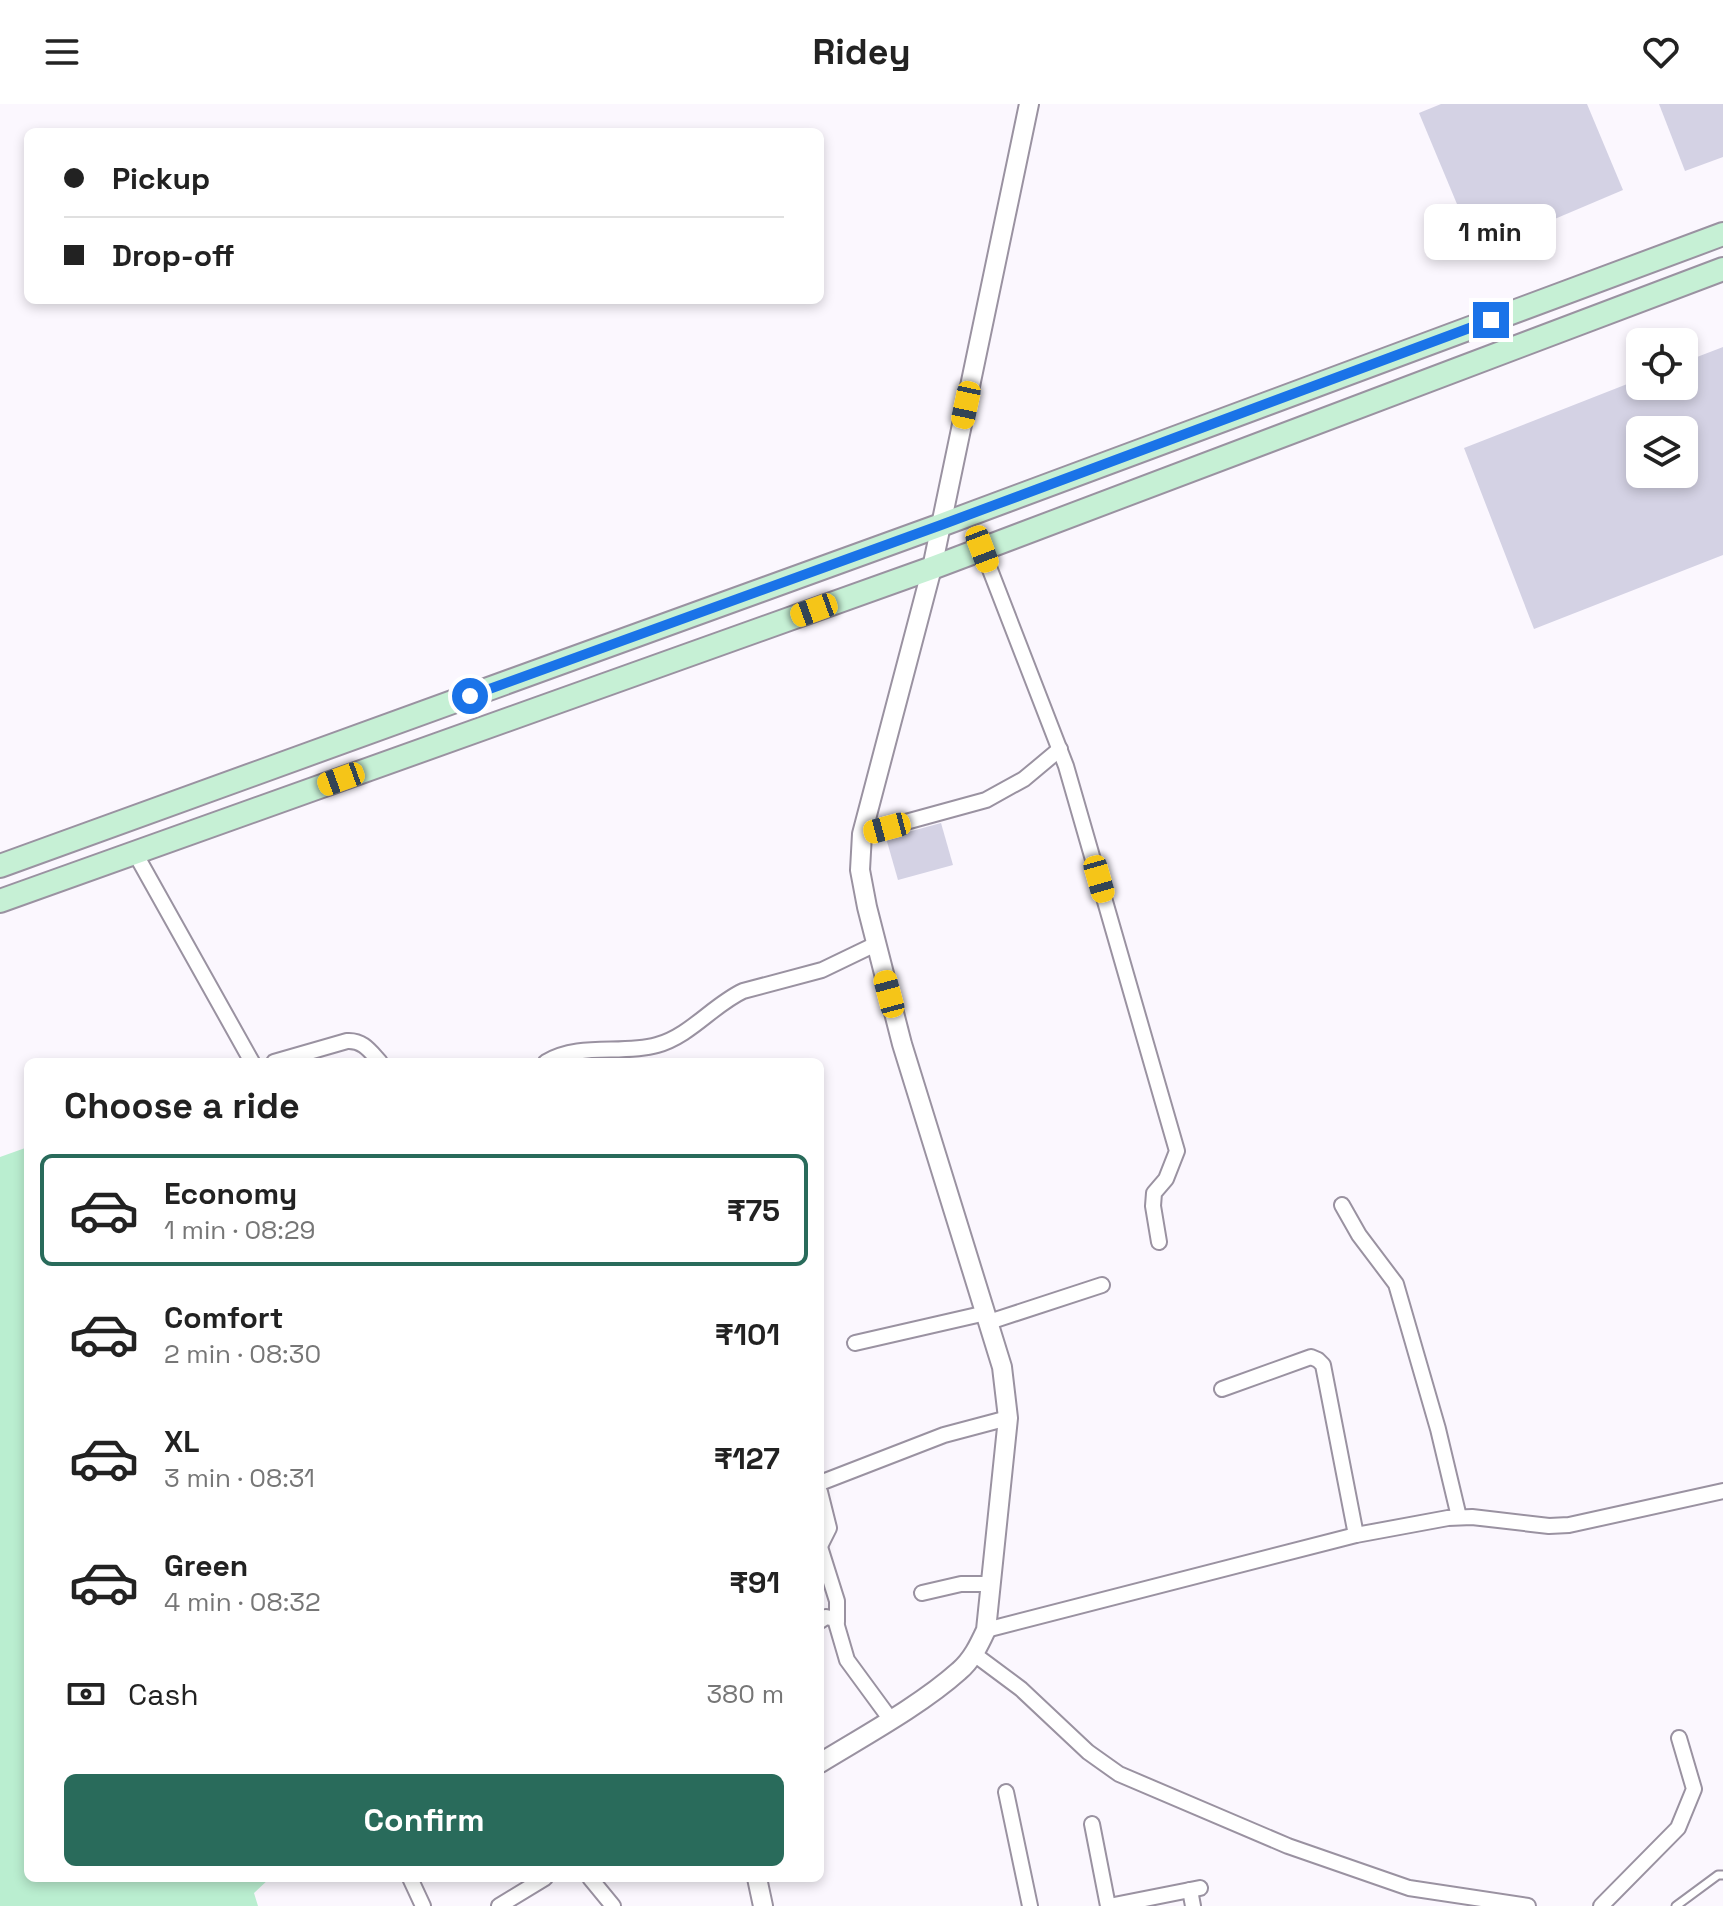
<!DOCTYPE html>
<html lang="en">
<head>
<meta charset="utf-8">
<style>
	:root { --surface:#fff; --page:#f6f6f6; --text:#222; --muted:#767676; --line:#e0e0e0; --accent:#296b5b }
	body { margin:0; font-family:"Space Grotesk",sans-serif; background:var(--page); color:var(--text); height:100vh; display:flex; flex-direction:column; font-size:30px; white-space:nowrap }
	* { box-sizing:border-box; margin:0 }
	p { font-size:26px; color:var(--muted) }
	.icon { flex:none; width:44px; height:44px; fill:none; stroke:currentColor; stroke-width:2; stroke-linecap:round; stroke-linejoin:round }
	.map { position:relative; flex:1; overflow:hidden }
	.sheet { position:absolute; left:24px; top:954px; width:800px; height:824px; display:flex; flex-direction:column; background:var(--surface); border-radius:12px; box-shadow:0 4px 12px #0003 }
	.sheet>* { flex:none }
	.banner { position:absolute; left:24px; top:24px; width:800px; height:176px; border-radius:12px; box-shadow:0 4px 12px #0003; display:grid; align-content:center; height:176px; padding:0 40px; background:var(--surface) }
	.tools { position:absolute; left:1626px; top:224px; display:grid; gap:16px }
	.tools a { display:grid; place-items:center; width:72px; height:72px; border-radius:12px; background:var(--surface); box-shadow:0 4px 12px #0003; font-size:40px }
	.end { position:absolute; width:36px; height:36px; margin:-18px; border:10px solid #1a73e8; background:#fff; box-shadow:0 0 0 4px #fff }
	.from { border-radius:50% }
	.bubble { position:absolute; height:56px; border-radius:12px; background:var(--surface); box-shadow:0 4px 12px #0003; font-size:26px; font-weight:700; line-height:56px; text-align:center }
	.car { position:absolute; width:24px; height:48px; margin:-24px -12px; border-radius:10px; box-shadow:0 0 6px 2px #0007; background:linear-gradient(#f5c518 24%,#345 0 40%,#f5c518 0 76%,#345 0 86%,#f5c518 0) }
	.banner b { display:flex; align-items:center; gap:28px; height:76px; font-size:30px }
	.banner b+b { border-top:2px solid var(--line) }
	.banner i { width:20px; height:20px; background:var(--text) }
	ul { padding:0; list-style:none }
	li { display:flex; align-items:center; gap:24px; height:112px; margin:0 16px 12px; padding:0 24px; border:4px solid transparent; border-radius:12px }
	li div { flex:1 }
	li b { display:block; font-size:30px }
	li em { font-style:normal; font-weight:700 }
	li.current { border-color:var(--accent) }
	li>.icon { width:72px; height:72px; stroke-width:1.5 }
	h2 { padding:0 40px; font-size:36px; line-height:96px }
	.pay { display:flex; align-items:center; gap:20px; height:88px; padding:0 40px; font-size:30px }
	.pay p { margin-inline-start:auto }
	.action { display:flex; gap:16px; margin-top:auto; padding:16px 40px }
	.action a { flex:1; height:92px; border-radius:12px; background:var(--accent); color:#fff; font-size:32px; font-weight:700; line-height:92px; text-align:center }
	header { display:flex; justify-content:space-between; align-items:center; height:104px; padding:0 40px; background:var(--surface); font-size:36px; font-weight:700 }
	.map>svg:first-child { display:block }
</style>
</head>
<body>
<header><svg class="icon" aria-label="menu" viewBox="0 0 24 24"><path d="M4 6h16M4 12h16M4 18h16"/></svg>Ridey<svg class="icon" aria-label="heart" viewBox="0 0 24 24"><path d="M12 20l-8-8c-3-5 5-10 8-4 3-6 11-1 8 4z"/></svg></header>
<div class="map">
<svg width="1723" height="1802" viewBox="0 0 1723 1802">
	<rect width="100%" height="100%" fill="#fbf7fe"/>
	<!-- green -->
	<polygon fill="#baeed0" points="28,1043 28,1774 270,1774 254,1789 258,1802 0,1802 0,1053"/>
	<!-- building -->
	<g fill="#d4d2e4" fill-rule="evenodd">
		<polygon points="1441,0 1587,0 1623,86 1477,148 1419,9"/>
		<polygon points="1659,0 1723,0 1723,53 1685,67"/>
		<path d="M 1723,243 L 1723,451 L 1534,525 L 1464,344 L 1640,275 L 1640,282 L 1684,282 L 1684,258 ZM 1640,326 L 1684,326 L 1684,370 L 1640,370 Z"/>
		<polygon points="941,719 953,761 898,776 886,734"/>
	</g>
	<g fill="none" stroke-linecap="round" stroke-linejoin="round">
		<defs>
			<polyline id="service" points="1676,1802 1718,1771 1723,1771"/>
			<g id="minor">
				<polyline points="982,445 1066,662 1177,1047 1166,1075 1154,1089 1153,1102 1159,1138"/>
				<polyline points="862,730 986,696 1024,675 1060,645"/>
				<polyline points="135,749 252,958"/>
				<path d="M 274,958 L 347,937 C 363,936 370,947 380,958"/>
				<path d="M 546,958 C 580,938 621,951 657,941 C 690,932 713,901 743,887 L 822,866 L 876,840"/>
				<polyline points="1342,1101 1359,1131 1396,1180 1438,1325 1459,1413"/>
				<polyline points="989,1218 1102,1181"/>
				<polyline points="855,1239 986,1209"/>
				<polyline points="1222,1285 1311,1253 1318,1256 1323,1261 1356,1431"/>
				<polyline points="820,1379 944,1331 1008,1314"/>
				<polyline points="820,1388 829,1424 820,1442"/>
				<polyline points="820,1443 837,1497 837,1518"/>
				<polyline points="922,1489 961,1480 991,1480"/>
				<polyline points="820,1517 826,1513 835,1515 847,1556 891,1616"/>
				<polyline points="986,1526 1356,1431 1448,1414 1472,1413 1549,1422 1569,1421 1723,1387"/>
				<polyline points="974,1550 1021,1585 1088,1648 1119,1670 1288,1742 1409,1784 1528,1802"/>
				<polyline points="1006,1688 1030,1802"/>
				<polyline points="1092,1720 1108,1802"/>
				<polyline points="410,1774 423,1802"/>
				<polyline points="590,1774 613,1802"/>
				<polyline points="1190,1786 1193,1802"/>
				<polyline points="499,1802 545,1774"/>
				<polyline points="1109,1802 1200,1784"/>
				<polyline points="1601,1802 1678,1724 1694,1685 1679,1634"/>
			</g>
			<g id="tertiary">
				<path d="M 820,1659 C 864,1632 921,1601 959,1567 C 972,1556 979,1541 986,1526 L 1008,1314 L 1002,1263 L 902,940 L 867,803 L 860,766 L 862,730 L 932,464 L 1029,0"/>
				<polyline points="757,1774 763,1802"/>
			</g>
			<g id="secondary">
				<polyline points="0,762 941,421 1723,130"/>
				<polyline points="0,797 932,464 1723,165"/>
			</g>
		</defs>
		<!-- service casing -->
		<use href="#service" stroke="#9a92a1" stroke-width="11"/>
		<!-- minor casing -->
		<use href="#minor" stroke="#9a92a1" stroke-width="18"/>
		<!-- tertiary casing -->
		<use href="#tertiary" stroke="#9a92a1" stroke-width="22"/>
		<!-- secondary casing -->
		<use href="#secondary" stroke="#9a92a1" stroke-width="26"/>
		<!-- service -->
		<use href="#service" stroke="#fff" stroke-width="7"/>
		<!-- minor -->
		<use href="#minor" stroke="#fff" stroke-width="14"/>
		<!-- tertiary -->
		<use href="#tertiary" stroke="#fff" stroke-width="18"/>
		<!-- secondary -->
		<use href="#secondary" stroke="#c6f0d5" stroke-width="22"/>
	</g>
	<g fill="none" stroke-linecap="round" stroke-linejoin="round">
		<!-- route -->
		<polyline stroke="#1a73e8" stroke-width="10" points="470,592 941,421 1491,216"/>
	</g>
</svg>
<div class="tools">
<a><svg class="icon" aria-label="locate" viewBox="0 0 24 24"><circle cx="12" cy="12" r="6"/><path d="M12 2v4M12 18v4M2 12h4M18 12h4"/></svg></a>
<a><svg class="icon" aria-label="layers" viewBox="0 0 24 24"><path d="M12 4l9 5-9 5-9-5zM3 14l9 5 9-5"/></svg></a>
</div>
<i class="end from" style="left:470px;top:592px"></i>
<i class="end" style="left:1491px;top:216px"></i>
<div class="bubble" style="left:1424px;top:100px;width:132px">1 min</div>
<i class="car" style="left:966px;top:301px;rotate:192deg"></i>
<i class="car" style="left:982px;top:445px;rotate:159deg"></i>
<i class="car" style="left:814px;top:506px;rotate:250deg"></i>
<i class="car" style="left:341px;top:675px;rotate:250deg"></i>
<i class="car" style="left:887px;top:724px;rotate:255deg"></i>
<i class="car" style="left:1099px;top:775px;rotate:164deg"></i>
<i class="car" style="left:889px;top:890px;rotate:345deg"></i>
<div class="banner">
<b><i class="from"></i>Pickup</b>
<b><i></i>Drop-off</b>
</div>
<section class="sheet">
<h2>Choose a ride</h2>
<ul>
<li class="current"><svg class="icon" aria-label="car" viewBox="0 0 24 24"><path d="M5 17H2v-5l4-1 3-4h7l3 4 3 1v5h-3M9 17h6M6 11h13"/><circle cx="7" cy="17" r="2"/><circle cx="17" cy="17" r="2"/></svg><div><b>Economy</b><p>1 min · 08:29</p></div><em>₹75</em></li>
<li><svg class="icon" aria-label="car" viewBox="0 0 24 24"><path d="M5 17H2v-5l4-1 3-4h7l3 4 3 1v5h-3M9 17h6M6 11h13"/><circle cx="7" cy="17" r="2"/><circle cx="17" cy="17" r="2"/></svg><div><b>Comfort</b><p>2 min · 08:30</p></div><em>₹101</em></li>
<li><svg class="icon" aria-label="car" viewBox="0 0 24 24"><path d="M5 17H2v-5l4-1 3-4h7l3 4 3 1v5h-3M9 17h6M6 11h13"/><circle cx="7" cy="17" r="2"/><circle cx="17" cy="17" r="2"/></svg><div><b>XL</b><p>3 min · 08:31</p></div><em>₹127</em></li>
<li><svg class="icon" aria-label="car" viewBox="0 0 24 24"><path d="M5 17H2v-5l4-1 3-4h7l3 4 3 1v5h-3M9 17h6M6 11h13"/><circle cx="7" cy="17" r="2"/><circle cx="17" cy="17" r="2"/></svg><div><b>Green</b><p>4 min · 08:32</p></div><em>₹91</em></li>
</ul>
<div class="pay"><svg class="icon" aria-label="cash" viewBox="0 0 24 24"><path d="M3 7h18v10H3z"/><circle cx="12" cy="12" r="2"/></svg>Cash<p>380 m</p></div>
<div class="action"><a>Confirm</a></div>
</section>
</div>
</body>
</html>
